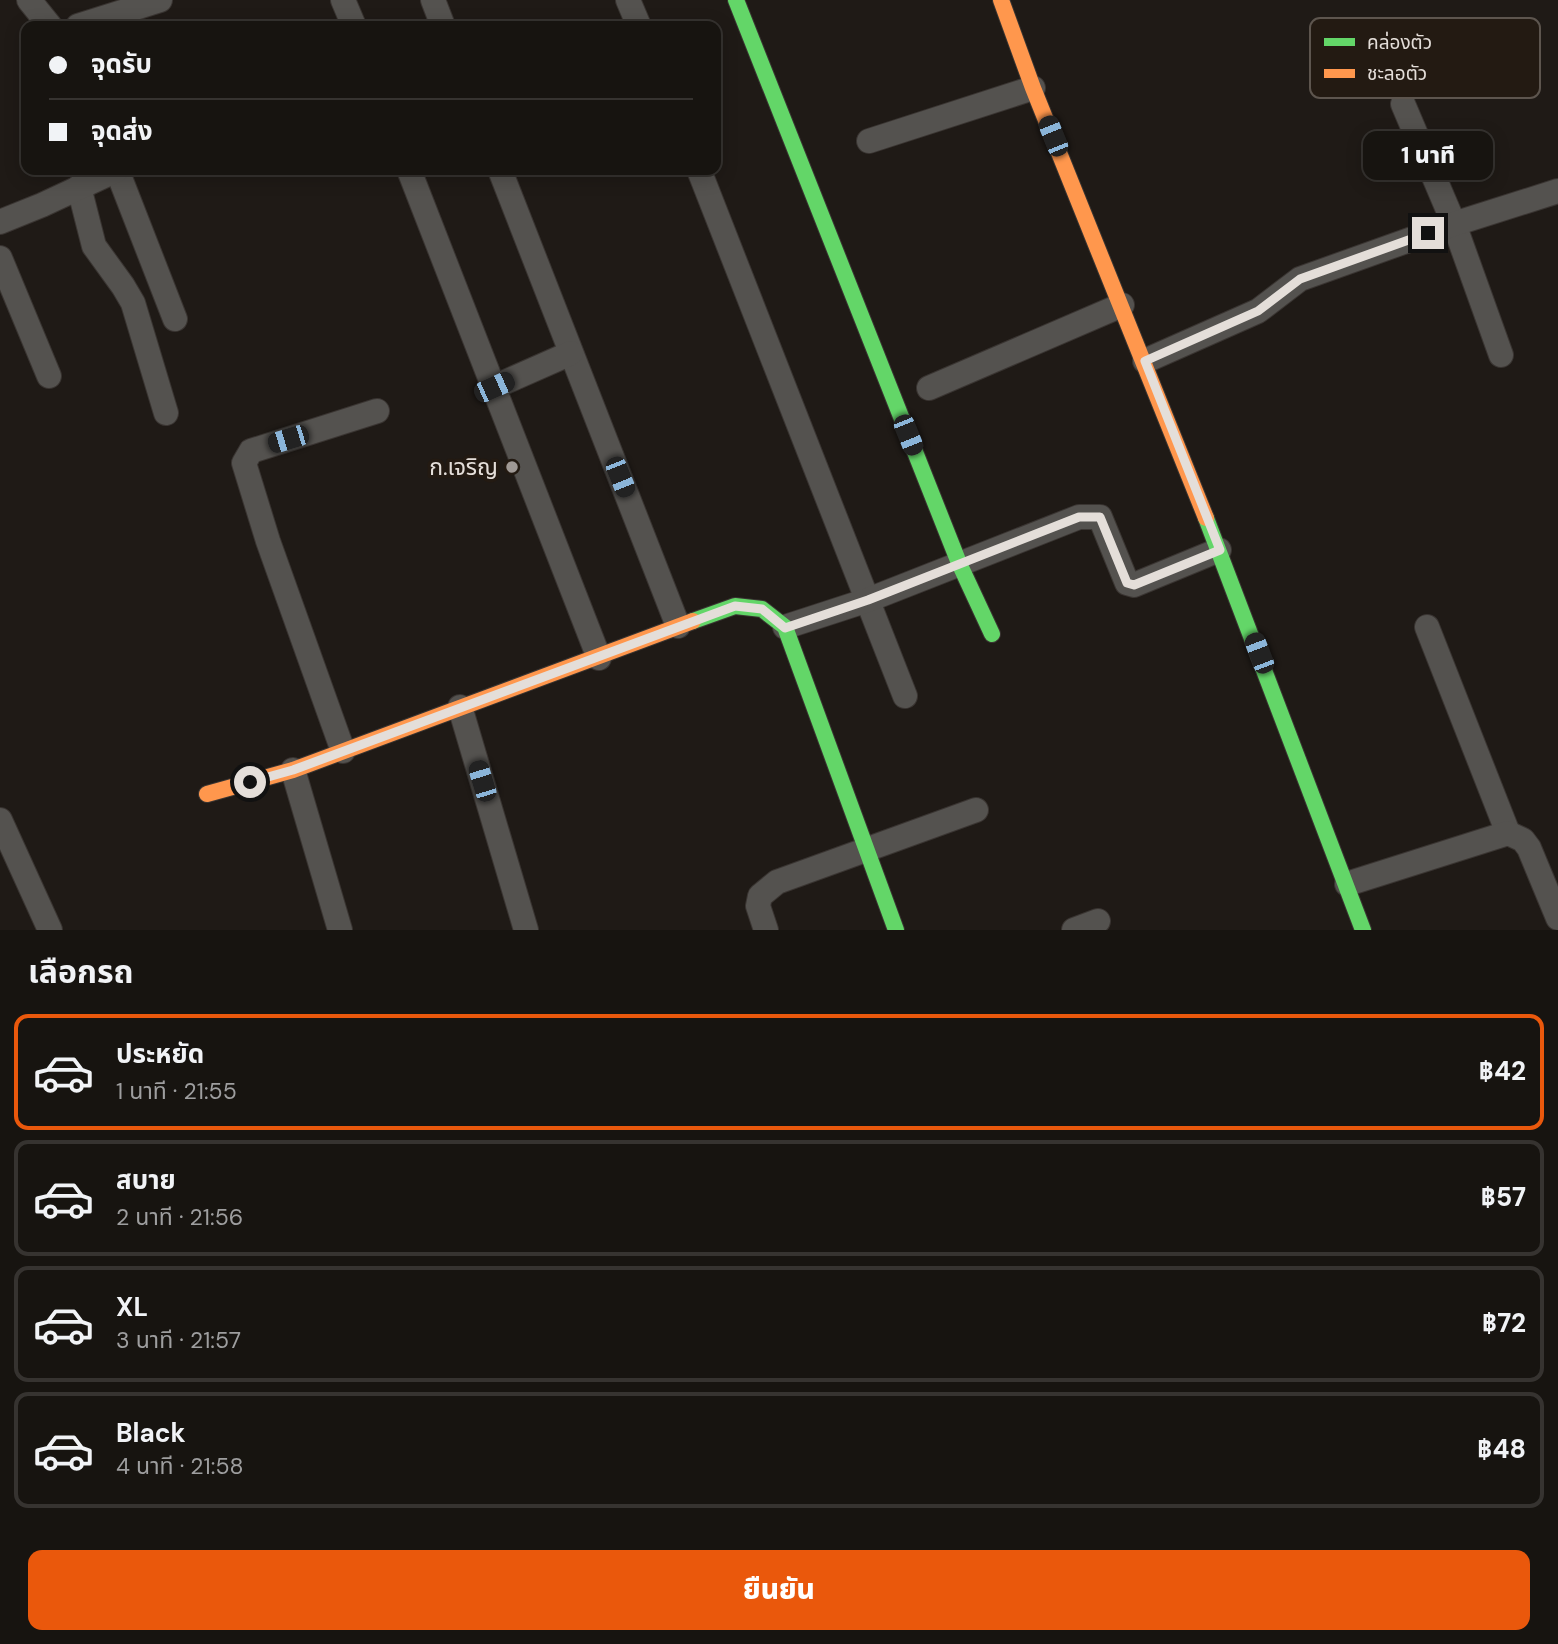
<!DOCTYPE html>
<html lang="th">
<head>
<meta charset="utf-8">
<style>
	:root { --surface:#171410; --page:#24211e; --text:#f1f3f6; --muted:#9e9e9f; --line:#363330; --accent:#ea580c }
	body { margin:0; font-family:"DM Sans","Noto Sans Thai",sans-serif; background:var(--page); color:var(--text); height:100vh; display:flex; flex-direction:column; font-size:26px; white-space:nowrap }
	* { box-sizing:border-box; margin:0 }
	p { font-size:23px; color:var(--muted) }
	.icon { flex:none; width:38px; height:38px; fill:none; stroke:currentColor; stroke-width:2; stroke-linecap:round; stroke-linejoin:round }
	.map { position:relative; height:930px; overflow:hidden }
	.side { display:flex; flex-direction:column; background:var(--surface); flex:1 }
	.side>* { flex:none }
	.guide { position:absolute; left:21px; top:21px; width:700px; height:154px; border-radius:14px; box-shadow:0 4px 18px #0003,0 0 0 2px var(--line); display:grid; align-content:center; height:154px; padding:0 28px; background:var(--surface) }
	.end { position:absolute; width:32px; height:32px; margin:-16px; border:9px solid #e4ded9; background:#111; box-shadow:0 0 0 4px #111 }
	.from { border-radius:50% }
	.bubble { position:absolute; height:49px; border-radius:14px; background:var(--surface); box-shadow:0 4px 18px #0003,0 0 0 2px var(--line); font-size:23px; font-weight:800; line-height:49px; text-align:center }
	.car { position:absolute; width:21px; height:42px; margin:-21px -10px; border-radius:9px; box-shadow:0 0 5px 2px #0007; background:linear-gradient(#222 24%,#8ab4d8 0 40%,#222 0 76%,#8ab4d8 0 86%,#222 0) }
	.guide b { display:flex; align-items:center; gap:24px; height:66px; font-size:26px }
	.guide b+b { border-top:2px solid var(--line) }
	.guide i { width:18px; height:18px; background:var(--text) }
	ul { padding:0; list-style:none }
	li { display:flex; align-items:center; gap:21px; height:116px; margin:0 14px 10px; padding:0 14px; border:4px solid var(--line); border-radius:14px }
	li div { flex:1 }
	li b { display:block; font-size:26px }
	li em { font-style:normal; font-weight:800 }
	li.current { border-color:var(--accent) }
	li>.icon { width:63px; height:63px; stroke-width:1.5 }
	h2 { padding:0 28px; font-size:32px; line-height:84px }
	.action { display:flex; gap:14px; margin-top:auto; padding:14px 28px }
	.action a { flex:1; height:80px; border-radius:14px; background:var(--accent); color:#fff; font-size:28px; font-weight:800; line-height:80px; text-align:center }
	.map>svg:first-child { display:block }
</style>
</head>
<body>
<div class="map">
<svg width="1558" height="930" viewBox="0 0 1558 930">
	<rect width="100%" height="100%" fill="#1f1a16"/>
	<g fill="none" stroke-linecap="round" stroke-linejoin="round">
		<defs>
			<g id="street">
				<polyline points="29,0 50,26"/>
				<polyline points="343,0 354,26"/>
				<polyline points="433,0 443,26"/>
				<polyline points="628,0 639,26"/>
				<polyline points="78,26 160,0"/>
				<polyline points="1403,104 1454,224 1501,355"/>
				<polyline points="869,141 1033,88"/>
				<polyline points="117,170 175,319"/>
				<polyline points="409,170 599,658"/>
				<polyline points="500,170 678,626"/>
				<polyline points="699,170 905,696"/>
				<polyline points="79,187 94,246 123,286 133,303 166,413"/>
				<polyline points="0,222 42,205 117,170"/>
				<polyline points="0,258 49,376"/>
				<polyline points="1145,361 1258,311 1300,279 1454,224 1558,191"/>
				<polyline points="494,387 571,353"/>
				<polyline points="929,388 1122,305"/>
				<polyline points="785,627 868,600 1079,517 1100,517 1127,583 1134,585 1219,550"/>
				<polyline points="1427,627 1508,833"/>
				<polyline points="460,707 526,930"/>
				<polyline points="343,751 268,541 244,463 251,451 377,411"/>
				<polyline points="293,770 340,930"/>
				<polyline points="0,820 50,930"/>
				<polyline points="1347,884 1508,833 1523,840 1529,848 1558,918"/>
				<polyline points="766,930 758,906 760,896 777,882 976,810"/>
				<polyline points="1074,930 1098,921"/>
			</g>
			<g id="fast">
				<polyline points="736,0 959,563 992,634"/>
				<polyline points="1206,518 1363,930"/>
				<polyline points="693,621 735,606 762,609 785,627 896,930"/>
			</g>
			<g id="slow">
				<polyline points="1001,0 1033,88 1206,518"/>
				<polyline points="207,794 293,770 693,621"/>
			</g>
		</defs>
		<!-- street casing -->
		<use href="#street" stroke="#3a3532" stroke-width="26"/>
		<!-- fast casing -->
		<use href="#fast" stroke="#3a3532" stroke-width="18"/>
		<!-- slow casing -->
		<use href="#slow" stroke="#3a3532" stroke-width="18"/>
		<!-- street -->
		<use href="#street" stroke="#54524f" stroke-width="24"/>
		<!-- fast -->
		<use href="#fast" stroke="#63d668" stroke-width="16"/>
		<!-- slow -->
		<use href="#slow" stroke="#ff974d" stroke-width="16"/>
	</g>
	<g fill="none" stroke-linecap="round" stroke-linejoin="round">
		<!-- route -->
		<polyline stroke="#e4ded9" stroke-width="9" points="250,782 293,770 735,606 762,609 785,628 868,600 1079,517 1100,517 1127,583 1134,585 1220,550 1145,361 1258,311 1300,279 1428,233"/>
	</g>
	<!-- markers -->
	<circle fill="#9f9995" stroke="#231a12" stroke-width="2.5" cx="512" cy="467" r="7"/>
	<g text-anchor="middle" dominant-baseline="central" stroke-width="7" stroke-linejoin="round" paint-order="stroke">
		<!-- poi labels -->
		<g font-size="23" fill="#e4ded9" stroke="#231a12" text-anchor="end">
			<text x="498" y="467">ก.เจริญ</text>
		</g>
	</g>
	<!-- legend -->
	<rect x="1310" y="18" width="230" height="80" rx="10" fill="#231a12" stroke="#5d554e" stroke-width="2"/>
	<rect x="1324" y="38" width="31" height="8" fill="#63d668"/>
	<rect x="1324" y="69" width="31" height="9" fill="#ff974d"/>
	<g font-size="19" fill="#e4ded9">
		<text x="1367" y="49">คล่องตัว</text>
		<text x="1367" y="80">ชะลอตัว</text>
	</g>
</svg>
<i class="end from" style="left:250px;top:782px"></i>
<i class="end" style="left:1428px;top:233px"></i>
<div class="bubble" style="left:1363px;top:131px;width:130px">1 นาที</div>
<i class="car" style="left:1053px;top:136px;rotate:338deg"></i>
<i class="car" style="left:494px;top:387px;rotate:66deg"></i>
<i class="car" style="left:908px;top:435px;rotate:158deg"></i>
<i class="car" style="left:288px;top:439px;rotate:253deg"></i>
<i class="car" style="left:620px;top:477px;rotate:158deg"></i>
<i class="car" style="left:1259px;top:653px;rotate:339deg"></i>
<i class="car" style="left:482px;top:781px;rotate:343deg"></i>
<div class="guide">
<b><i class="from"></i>จุดรับ</b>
<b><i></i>จุดส่ง</b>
</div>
</div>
<section class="side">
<h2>เลือกรถ</h2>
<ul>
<li class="current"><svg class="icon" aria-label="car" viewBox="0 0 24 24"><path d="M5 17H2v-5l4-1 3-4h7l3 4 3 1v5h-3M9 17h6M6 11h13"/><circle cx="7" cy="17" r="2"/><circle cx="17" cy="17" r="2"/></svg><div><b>ประหยัด</b><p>1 นาที · 21:55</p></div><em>฿42</em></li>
<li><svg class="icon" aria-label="car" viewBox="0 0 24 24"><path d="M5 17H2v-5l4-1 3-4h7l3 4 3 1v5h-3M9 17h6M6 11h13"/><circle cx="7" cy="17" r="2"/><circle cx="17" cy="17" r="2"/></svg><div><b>สบาย</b><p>2 นาที · 21:56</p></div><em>฿57</em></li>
<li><svg class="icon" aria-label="car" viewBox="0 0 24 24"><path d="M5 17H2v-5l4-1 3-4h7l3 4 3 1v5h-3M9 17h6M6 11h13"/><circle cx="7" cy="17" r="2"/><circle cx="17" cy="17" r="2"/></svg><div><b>XL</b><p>3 นาที · 21:57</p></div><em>฿72</em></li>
<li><svg class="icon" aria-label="car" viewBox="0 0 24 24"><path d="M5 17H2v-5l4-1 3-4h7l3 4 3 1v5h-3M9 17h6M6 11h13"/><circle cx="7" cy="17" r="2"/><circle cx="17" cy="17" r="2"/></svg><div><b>Black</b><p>4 นาที · 21:58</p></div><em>฿48</em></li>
</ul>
<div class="action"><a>ยืนยัน</a></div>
</section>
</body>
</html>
